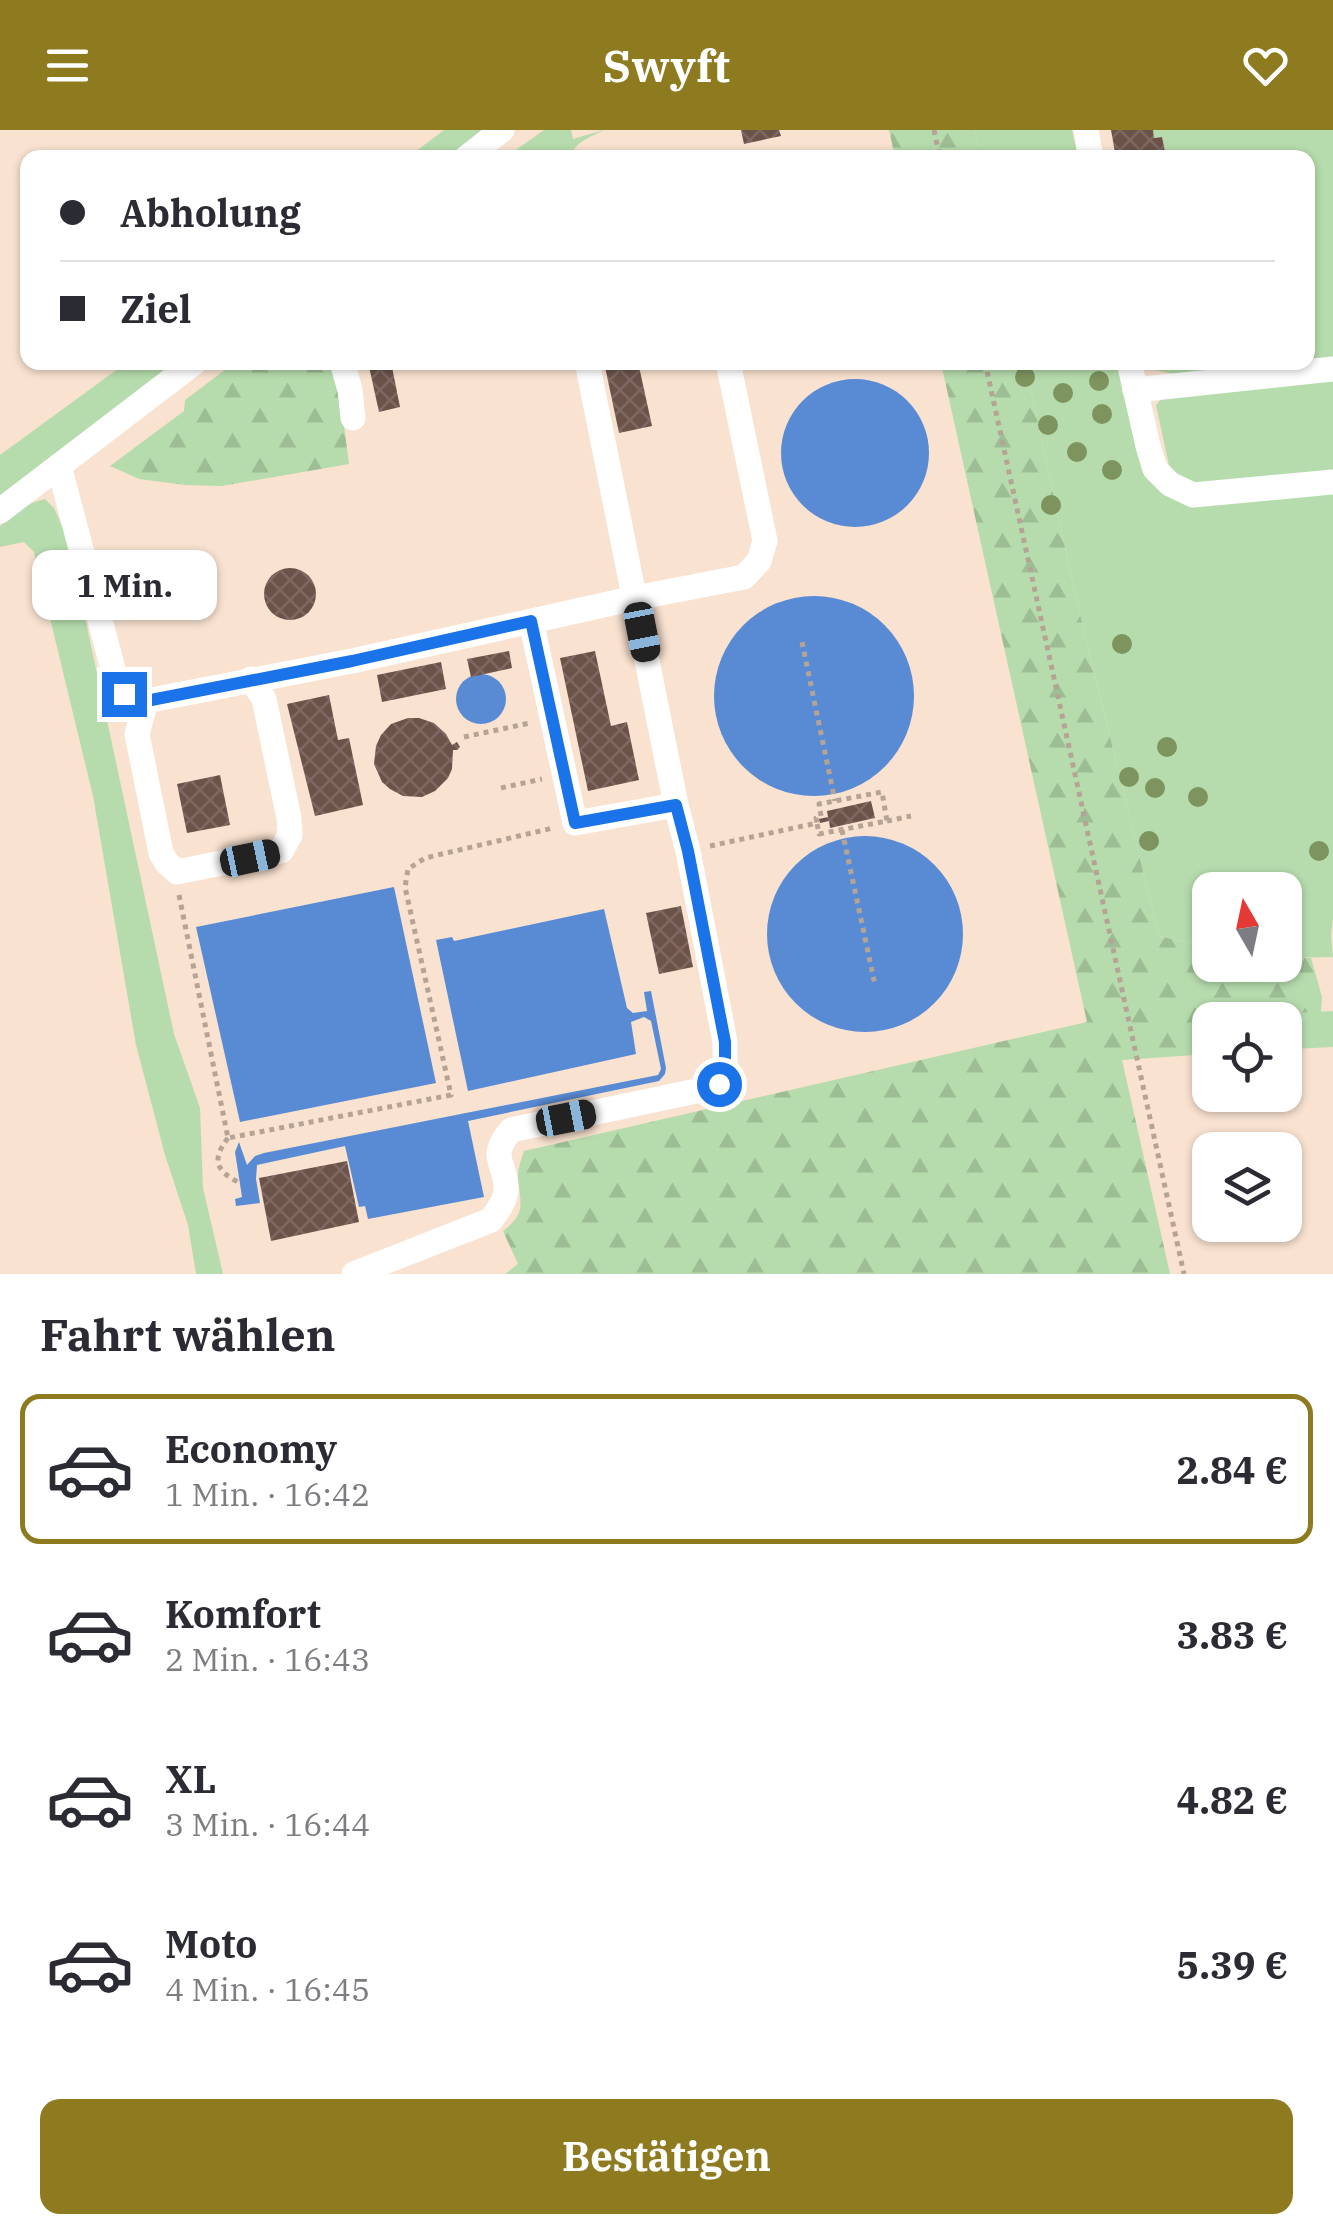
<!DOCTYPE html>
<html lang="de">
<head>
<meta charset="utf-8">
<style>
	:root { --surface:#fff; --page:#f7f7f7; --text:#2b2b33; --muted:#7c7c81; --line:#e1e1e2; --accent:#8e7a1f }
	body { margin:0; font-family:"IBM Plex Serif",serif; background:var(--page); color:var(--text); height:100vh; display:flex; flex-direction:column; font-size:38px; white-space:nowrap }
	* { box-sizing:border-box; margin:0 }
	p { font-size:32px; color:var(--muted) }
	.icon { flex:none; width:55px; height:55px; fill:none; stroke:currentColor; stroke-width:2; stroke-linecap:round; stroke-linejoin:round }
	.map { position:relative; height:1144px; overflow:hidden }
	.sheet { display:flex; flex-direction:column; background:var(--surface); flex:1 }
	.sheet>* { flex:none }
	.hud { position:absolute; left:20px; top:20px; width:1295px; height:220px; border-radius:20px; box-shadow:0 2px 8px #0004; display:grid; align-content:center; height:220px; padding:0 40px; background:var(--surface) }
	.needle { width:65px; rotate:351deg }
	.controls { position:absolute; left:1192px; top:742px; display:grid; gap:20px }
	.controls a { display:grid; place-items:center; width:110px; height:110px; border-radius:20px; background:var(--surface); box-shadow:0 2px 8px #0004; font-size:50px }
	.end { position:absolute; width:45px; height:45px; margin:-22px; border:12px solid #1a73e8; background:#fff; box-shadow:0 0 0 5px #fff }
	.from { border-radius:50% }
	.bubble { position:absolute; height:70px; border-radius:20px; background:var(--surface); box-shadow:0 2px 8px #0004; font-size:32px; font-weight:700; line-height:70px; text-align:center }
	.car { position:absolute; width:30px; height:60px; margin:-30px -15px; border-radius:12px; box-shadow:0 0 8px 2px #0007; background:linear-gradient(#222 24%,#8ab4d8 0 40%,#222 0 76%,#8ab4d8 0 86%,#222 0) }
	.hud b { display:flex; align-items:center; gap:35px; height:95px; font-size:38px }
	.hud b+b { border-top:2px solid var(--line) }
	.hud i { width:25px; height:25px; background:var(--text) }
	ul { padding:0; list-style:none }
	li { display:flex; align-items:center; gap:30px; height:150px; margin:0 20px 15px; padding:0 20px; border:5px solid transparent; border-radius:20px }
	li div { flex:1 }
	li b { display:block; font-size:38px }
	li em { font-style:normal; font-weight:700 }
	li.current { border-color:var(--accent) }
	li>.icon { width:90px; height:90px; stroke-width:1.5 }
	h2 { padding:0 40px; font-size:45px; line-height:120px }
	.cta { display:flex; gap:20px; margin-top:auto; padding:20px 40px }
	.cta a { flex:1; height:115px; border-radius:20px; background:var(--accent); color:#fff; font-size:40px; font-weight:700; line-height:115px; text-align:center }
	header { display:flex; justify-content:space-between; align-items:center; height:130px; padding:0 40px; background:var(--accent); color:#fff; font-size:45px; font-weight:700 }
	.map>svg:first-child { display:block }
</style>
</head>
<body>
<header><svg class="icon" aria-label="menu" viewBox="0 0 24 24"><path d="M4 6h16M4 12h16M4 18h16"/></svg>Swyft<svg class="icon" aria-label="heart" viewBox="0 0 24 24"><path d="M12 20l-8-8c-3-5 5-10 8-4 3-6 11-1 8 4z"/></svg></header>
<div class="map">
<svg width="1333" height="1144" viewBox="0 0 1333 1144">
	<defs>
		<pattern id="forest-firs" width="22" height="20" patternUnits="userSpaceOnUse" patternTransform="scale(2.5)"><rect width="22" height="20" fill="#b6dcad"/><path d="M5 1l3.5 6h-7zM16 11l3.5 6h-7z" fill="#9dbd95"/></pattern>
		<pattern id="building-cross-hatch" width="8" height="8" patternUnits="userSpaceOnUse" patternTransform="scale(2.5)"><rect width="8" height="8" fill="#6b534a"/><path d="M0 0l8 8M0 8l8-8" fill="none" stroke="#7d6962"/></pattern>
	</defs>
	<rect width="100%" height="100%" fill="#f9e2d0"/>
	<!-- grass -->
	<g fill="#b6dcad">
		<polygon points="444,0 481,0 480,5 449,27 407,28"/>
		<path d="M 544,0 L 571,0 L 573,9 L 604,0 C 590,8 575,11 570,27 L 506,27 Z"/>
		<polygon points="975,0 1072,0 1078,27 981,27"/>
		<polygon points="1153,0 1333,0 1333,231 1174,244 1155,240 1148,233 1308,232 1308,28 1161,27 1166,26 1162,7 1154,8"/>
		<polygon points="126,233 178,233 0,371 0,325"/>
		<polygon points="1025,233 1072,233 1074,239 1120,233 1172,365 1333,359 1333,789 1331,804 1333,827 1285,828 1285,760 1210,760 1210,818 1159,806 1076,468"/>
		<polygon points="1333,248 1333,344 1207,357 1177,345 1169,336 1156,275 1164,266"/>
		<polygon points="45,369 54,378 69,412 174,904 200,978 203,1058 223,1144 196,1144 188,1095 165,1025 136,915 93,666 34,422 24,412 0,417 0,396 28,374"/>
		<polygon points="1333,881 1333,917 1292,919 1296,883"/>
	</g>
	<!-- forest -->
	<g fill="url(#forest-firs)">
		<polygon points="889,0 975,0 981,27 895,27"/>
		<polygon points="234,233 330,233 338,250 349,334 222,356 185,355 139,349 110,336 184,281 185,270"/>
		<path d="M 941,233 L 1025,233 L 1076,468 L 1159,806 L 1210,818 L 1210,835 L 1285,835 L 1285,828 L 1311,828 L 1322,867 L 1321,882 L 1296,883 L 1292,919 L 1285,920 L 1285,890 L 1210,890 L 1210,924 L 1122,930 L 1170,1144 L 505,1144 L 518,1134 L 503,1101 C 527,1083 520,1073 518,1047 C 518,1038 521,1030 524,1021 L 1087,892 Z"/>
	</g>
	<!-- water -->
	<g fill="#598bd5">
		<circle cx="855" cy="323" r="74"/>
		<circle cx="814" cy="566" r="100"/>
		<circle cx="481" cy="569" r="25"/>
		<circle cx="865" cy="804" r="98"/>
		<polygon points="394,757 436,953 240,992 196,797"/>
		<polygon points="604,779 627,878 633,883 647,881 644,862 651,861 666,938 665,944 659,951 468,991 484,1067 368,1089 365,1076 359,1077 345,1016 257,1035 256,1049 260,1073 236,1076 235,1069 242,1067 235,1022 239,1012 247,1035 255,1026 264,1023 658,945 661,939 651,891 644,887 631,892 636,924 468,961 436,810 452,807 454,811"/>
	</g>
	<!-- building -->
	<g fill="url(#building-cross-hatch)">
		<polygon points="741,0 779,0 781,6 744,14"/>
		<polygon points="1111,0 1153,0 1154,8 1162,7 1166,26 1150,28 1150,23 1116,28"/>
		<polygon points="368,232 391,232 400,277 379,282"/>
		<polygon points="604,232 638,232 652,296 619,303"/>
		<circle cx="290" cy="464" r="26"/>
		<polygon points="509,521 512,538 471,547 467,529"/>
		<polygon points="595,521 611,596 627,592 639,650 588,661 560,528"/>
		<polygon points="441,532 446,559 382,572 377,545"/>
		<polygon points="329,565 338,610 349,608 363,675 315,686 287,574"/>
		<polygon points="408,588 419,588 434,593 446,604 452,615 457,612 460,617 457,620 453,620 452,639 448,648 435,661 422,667 403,666 390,659 382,652 374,634 376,616 381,605 391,594"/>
		<polygon points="220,645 230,695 187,703 177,654"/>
		<polygon points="871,671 875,688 830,698 829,691 820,693 819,689 828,687 827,681"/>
		<polygon points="681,776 693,837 659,844 646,783"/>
		<polygon points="347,1031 359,1092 271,1111 259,1048"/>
	</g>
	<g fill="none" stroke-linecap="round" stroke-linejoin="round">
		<!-- path -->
		<g stroke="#b5a495" stroke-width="5" stroke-dasharray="5 5" stroke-linecap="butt">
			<polyline points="934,0 940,28"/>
			<polyline points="985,232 1184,1144"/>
			<polyline points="802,512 835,671"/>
			<polyline points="464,607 530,593"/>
			<polyline points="501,658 542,649"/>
			<polyline points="887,691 911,686"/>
			<polyline points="842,700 875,855"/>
			<polyline points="710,716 817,693 816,688 821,686 819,674 882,662 887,691 819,704 817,693"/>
			<polyline points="179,765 228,1008 451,965 405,757 408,739 425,728 553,698"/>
			<path d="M 228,1008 C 212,1029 215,1040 238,1052"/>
		</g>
		<!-- minor -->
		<g stroke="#fff" stroke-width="25">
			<polyline points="1086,0 1091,28"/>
			<polyline points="466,28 502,0"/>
			<polyline points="342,232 350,260 353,288"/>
			<polyline points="1129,232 1148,316 1155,339 1170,354 1193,365 1333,352"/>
			<polyline points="1135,260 1333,239"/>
			<polyline points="59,336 117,554 124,564 146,571 137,604 161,723 167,733 177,742 281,721 290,705 289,688 264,569 251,549"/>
			<polyline points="0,381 195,232"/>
			<polyline points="531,491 575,693 676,675"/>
			<polyline points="146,571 352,531 635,468 744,447 759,431 765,411 728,232"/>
			<path d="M 354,1144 L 491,1090 C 497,1082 505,1071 506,1061 C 508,1033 486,1030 511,1000 L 706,959 L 719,954 L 725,937 L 725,912 L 688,721 L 676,675 L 587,232"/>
		</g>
	</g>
	<!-- trees -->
	<g fill="#7d945e">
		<circle cx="1025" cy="247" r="10"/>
		<circle cx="1099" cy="251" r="10"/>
		<circle cx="1063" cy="263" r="10"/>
		<circle cx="1102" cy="284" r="10"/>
		<circle cx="1048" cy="295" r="10"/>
		<circle cx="1077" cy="322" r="10"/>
		<circle cx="1112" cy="340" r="10"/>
		<circle cx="1051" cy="375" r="10"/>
		<circle cx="1122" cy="514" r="10"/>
		<circle cx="1167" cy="617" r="10"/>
		<circle cx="1129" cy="647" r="10"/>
		<circle cx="1155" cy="658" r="10"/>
		<circle cx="1198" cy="667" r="10"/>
		<circle cx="1149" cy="711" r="10"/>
		<circle cx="1319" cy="721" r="10"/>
	</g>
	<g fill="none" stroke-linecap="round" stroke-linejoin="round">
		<!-- route -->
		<polyline stroke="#1a73e8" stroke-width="12" points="124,564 146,571 352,531 531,491 575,693 676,675 688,721 725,912 725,937 719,954"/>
	</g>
</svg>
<div class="controls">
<a><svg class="needle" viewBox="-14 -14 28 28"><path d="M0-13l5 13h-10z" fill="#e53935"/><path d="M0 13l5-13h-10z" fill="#7c7c81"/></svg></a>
<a><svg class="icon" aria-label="locate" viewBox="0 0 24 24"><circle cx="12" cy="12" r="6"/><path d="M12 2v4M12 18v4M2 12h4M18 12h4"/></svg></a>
<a><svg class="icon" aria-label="layers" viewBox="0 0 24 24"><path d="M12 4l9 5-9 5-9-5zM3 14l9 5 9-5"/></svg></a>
</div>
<i class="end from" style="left:719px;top:954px"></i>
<i class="end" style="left:124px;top:564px"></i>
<div class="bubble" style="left:32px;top:420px;width:185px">1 Min.</div>
<i class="car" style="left:642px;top:502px;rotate:169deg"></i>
<i class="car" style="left:250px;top:728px;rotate:78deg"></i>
<i class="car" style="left:566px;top:988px;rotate:79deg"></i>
<div class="hud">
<b><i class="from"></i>Abholung</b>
<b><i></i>Ziel</b>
</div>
</div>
<section class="sheet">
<h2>Fahrt wählen</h2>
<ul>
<li class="current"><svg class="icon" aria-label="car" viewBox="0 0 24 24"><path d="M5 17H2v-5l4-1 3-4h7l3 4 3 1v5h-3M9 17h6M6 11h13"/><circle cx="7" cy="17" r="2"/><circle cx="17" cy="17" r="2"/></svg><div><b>Economy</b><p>1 Min. · 16:42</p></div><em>2.84 €</em></li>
<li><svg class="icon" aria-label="car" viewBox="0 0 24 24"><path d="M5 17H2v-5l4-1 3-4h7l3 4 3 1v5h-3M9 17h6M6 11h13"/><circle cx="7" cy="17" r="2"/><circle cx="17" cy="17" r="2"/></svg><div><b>Komfort</b><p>2 Min. · 16:43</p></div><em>3.83 €</em></li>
<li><svg class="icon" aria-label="car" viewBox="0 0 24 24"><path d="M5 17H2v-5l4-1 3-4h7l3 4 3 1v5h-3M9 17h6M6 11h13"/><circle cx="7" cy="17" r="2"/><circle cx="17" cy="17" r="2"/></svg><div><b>XL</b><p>3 Min. · 16:44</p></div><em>4.82 €</em></li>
<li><svg class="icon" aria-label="car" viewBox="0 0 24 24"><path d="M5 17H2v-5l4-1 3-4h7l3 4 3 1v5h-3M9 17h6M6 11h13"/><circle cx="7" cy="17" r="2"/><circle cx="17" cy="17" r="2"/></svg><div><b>Moto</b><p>4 Min. · 16:45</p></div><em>5.39 €</em></li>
</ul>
<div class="cta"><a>Bestätigen</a></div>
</section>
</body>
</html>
